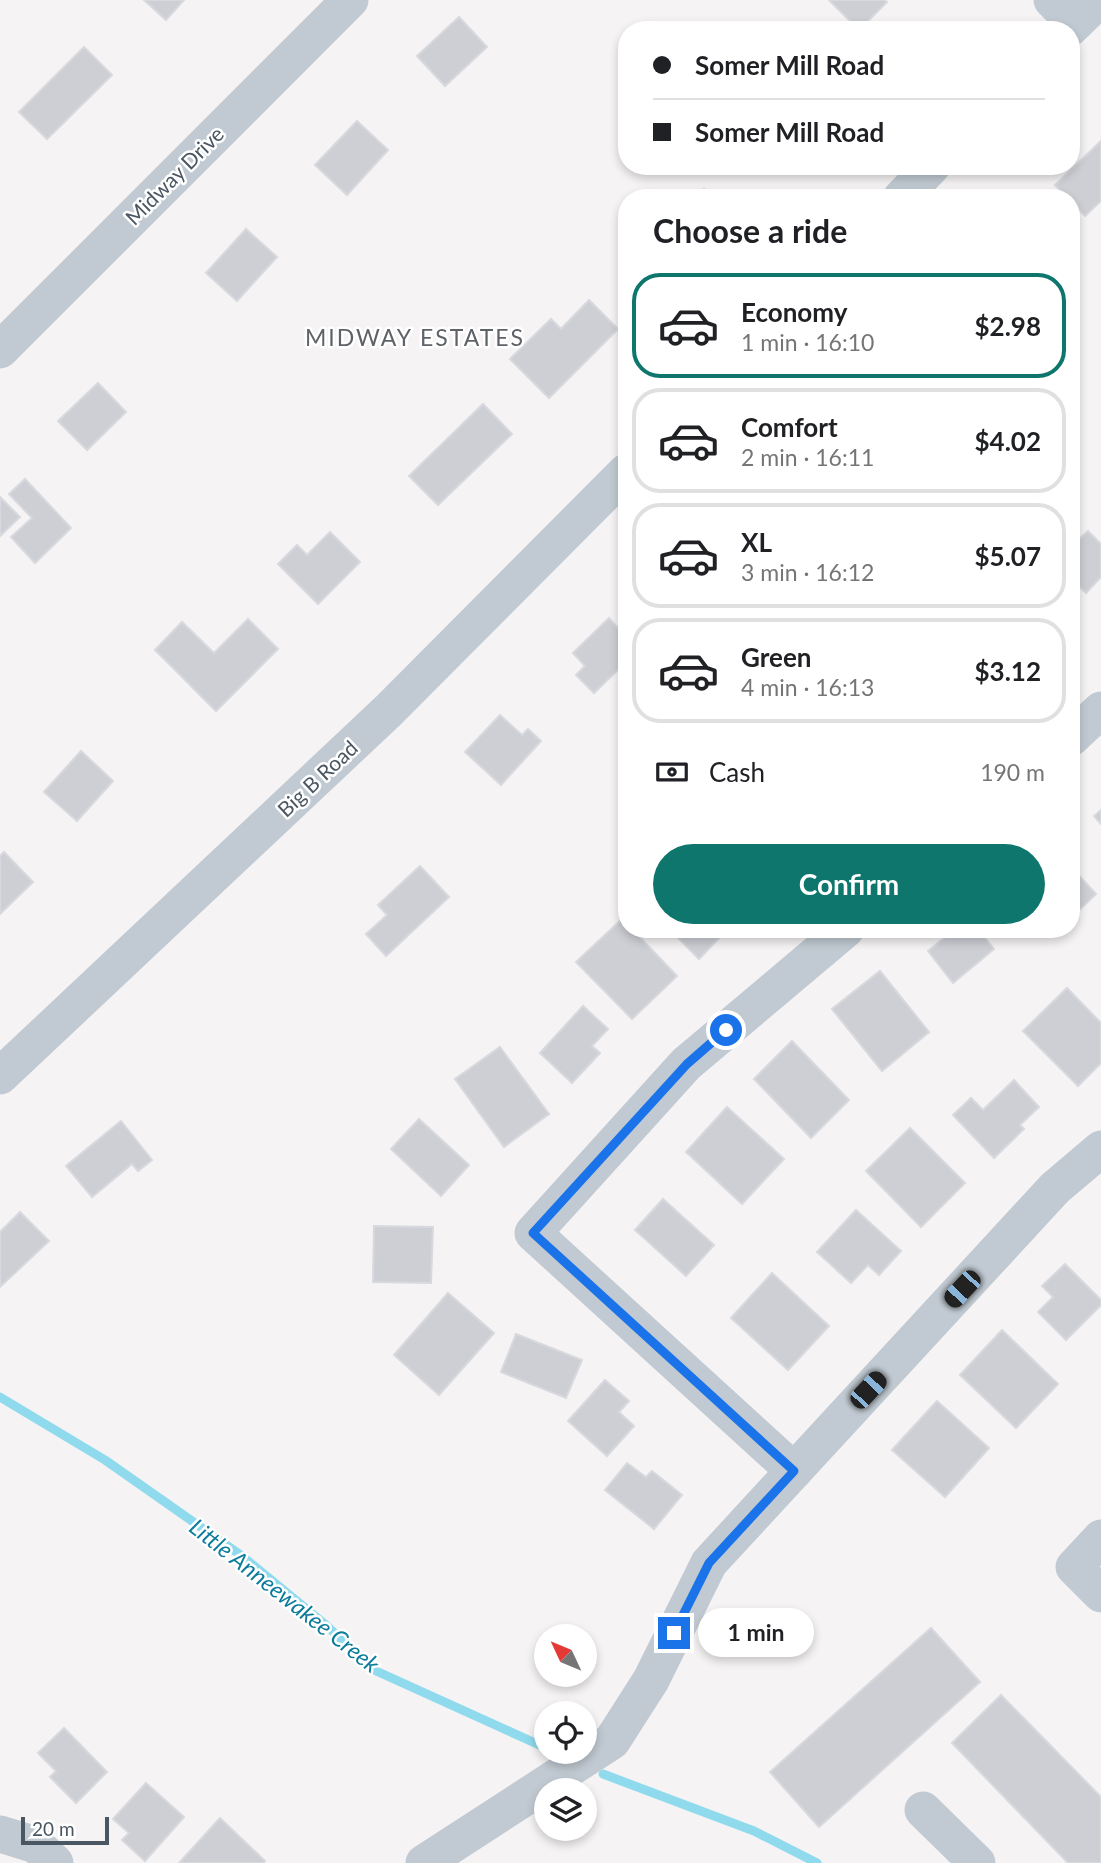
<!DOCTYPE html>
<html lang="en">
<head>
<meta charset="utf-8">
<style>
	:root { --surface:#fff; --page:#f6f6f6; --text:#202124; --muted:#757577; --line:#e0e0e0; --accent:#0f766e }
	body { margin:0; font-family:Lato,sans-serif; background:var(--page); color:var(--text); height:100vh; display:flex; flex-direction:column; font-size:26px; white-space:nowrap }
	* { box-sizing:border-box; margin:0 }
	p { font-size:23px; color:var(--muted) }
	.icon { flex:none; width:38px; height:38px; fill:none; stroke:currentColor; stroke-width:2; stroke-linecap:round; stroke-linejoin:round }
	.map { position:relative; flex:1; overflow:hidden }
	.details { position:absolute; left:618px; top:189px; width:462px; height:749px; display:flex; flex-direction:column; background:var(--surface); border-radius:28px; box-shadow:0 4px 10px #0003 }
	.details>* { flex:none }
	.guide { position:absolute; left:618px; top:21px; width:462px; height:154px; border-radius:28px; box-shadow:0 4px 10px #0003; display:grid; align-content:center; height:154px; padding:0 35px; background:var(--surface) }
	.needle { width:46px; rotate:314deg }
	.controls { position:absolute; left:534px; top:1624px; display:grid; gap:14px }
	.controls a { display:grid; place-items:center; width:63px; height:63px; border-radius:50%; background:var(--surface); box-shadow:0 4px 10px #0003; font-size:35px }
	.scale { position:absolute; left:21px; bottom:18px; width:88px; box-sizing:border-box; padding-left:7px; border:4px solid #4a5661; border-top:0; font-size:19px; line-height:24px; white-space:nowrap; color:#4a5661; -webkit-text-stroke:5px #fff; paint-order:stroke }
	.end { position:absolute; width:32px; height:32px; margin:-16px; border:9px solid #1a73e8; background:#fff; box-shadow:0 0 0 4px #fff }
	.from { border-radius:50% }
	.bubble { position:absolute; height:49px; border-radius:24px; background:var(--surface); box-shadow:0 4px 10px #0003; font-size:23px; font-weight:700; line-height:49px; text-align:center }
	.car { position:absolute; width:21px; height:42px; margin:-21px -10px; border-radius:9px; box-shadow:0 0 5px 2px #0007; background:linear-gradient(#222 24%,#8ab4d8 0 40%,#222 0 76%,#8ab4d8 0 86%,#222 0) }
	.guide b { display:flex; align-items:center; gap:24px; height:66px; font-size:26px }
	.guide b+b { border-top:2px solid var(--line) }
	.guide i { width:18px; height:18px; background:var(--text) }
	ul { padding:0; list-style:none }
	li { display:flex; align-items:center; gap:21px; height:105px; margin:0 14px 10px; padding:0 21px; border:4px solid var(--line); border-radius:28px }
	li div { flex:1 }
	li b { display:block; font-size:26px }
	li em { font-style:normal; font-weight:700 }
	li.on { border-color:var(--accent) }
	li>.icon { width:63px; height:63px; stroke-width:1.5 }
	h2 { padding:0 35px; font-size:32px; line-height:84px }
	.pay { display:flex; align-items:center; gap:18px; height:77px; padding:0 35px; font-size:26px }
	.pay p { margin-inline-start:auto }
	.action { display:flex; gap:14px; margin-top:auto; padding:14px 35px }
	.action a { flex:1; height:80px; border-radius:42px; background:var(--accent); color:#fff; font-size:28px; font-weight:700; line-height:80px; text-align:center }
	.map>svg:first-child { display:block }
</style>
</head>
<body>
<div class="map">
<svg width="1101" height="1863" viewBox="0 0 1101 1863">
	<rect width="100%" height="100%" fill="#f5f3f3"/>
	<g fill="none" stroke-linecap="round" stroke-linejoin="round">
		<!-- stream -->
		<g stroke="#90daee" stroke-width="9">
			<polyline points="0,1397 105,1460 242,1556 327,1626 374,1670 546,1748"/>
			<polyline points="603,1774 754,1831 817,1863"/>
		</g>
	</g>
	<!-- building -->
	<g fill="#cdcfd5" stroke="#d7d9de" stroke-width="2">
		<polygon points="144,0 184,0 166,20"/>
		<polygon points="829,0 884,0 887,2 859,30"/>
		<polygon points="459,17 487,47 445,86 417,56"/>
		<polygon points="84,47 112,75 47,139 19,112"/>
		<polygon points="357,121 388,150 347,195 315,165"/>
		<polygon points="1101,141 1101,201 1085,216 1071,202 1071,198 1067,198 1055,185"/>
		<polygon points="762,166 776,166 769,173"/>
		<polygon points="704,189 712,198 696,198"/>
		<polygon points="246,229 277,257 237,301 206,273"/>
		<polygon points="589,300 618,329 549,398 510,359 551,319 561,329"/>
		<polygon points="98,383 126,412 87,450 58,421"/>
		<polygon points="483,404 512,434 438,505 409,476"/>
		<polygon points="25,479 71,528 35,563 11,537 32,518 9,494"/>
		<polygon points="0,497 20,517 0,536"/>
		<polygon points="1088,531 1101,544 1101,577 1086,593 1080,587 1071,596 1071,547"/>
		<polygon points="330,532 360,562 318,604 278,564 297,545 307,555"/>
		<polygon points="609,618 626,637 626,662 594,693 576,675 585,666 573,653"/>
		<polygon points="248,619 278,649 216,711 155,650 182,622 214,653"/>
		<polygon points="500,715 522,735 528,729 541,741 501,785 465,752"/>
		<polygon points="81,751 113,781 77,821 44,792"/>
		<polygon points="1101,810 1101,824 1094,816"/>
		<polygon points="4,852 33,882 0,914 0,856"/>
		<polygon points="420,866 449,897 386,956 366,934 387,915 378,905"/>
		<polygon points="1071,867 1096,894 1071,918"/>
		<polygon points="622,919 626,924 626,929 632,929 677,976 632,1019 576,962"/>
		<polygon points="669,929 728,929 699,959"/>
		<polygon points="937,929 978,929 994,949 953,983 928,951 944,938"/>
		<polygon points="1045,929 1059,929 1052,936"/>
		<polygon points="880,971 929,1032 882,1071 832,1009"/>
		<polygon points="1067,988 1101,1023 1101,1063 1078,1086 1023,1031"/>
		<polygon points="583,1006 608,1029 592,1046 600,1053 572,1083 540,1053"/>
		<polygon points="792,1041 849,1100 811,1138 754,1079"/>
		<polygon points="500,1047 549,1114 504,1147 455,1079"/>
		<polygon points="1014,1080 1039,1107 1020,1125 1024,1129 994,1158 953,1115 971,1098 983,1110"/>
		<polygon points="727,1107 784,1159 742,1204 686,1152"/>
		<polygon points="419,1119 469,1165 441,1196 391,1149"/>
		<polygon points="121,1121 152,1160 138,1171 132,1164 92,1197 66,1166"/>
		<polygon points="910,1128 965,1183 921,1227 866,1171"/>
		<polygon points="663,1199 714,1245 686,1276 635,1230"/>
		<polygon points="856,1210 901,1251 879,1275 868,1265 851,1283 817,1252"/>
		<polygon points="20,1212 49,1241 0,1287 0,1232"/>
		<polygon points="374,1226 433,1227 431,1283 373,1282"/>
		<polygon points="1065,1264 1101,1300 1101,1305 1066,1340 1038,1312 1053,1297 1042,1286"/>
		<polygon points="772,1273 829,1326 788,1370 731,1318"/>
		<polygon points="448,1293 494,1333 439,1395 394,1355"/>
		<polygon points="1002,1330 1058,1384 1016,1428 960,1375"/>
		<polygon points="516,1334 582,1360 566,1398 501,1372"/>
		<polygon points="605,1380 629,1401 619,1412 634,1426 607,1456 568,1421"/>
		<polygon points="937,1401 989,1448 945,1497 892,1450"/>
		<polygon points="627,1463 646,1477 652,1471 682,1495 654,1529 605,1490"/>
		<polygon points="931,1628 980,1682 819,1827 770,1772"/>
		<polygon points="1001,1695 1101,1797 1101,1863 1068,1863 952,1743"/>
		<polygon points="64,1728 107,1772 76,1803 50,1777 56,1771 38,1753"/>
		<polygon points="146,1783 184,1817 145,1861 122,1840 129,1833 113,1819"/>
		<polygon points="220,1818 265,1861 263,1863 179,1863"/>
	</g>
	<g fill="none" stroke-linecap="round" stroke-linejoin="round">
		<!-- minor -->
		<g stroke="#c1cad2" stroke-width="37">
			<polyline points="1052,0 1075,23"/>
			<polyline points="1068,30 1099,0"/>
			<polyline points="901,198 932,166"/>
			<polyline points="0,350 350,0"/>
			<polyline points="1071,738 1101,710"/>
			<polyline points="0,1076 388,711 626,472"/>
			<polyline points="794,1471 533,1233 686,1064 846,929"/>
			<polyline points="1101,1538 1074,1567 1101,1594"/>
			<polyline points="923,1810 977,1863"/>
			<polyline points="0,1834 36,1845 55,1863"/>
			<polyline points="424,1863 612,1741 651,1680 709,1563 1055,1188 1101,1149"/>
		</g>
	</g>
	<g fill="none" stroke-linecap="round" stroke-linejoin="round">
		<!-- route -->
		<polyline stroke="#1a73e8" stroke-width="9" points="674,1633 709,1563 794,1471 533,1233 687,1064 726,1030"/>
	</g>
	<g text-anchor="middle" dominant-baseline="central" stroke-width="5" stroke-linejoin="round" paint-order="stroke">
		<!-- street labels -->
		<g font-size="21" fill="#4a5661" stroke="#fff">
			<text transform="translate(174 175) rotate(-45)">Midway Drive</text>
			<text transform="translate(317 778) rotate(-43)">Big B Road</text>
		</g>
		<!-- neighbourhood labels -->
		<g font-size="23" letter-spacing="2" fill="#5f6368" stroke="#fff">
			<text x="415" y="337">MIDWAY ESTATES</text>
		</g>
		<!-- water labels -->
		<g font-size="23" font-style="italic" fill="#0c7c9b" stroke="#fff">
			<text transform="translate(285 1595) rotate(38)">Little Anneewakee Creek</text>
		</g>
	</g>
</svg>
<div class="controls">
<a><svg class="needle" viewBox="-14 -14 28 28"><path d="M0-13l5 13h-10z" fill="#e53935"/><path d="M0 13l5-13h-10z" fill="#757577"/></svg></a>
<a><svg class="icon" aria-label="locate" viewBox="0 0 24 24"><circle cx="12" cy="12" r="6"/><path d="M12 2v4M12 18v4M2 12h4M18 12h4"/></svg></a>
<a><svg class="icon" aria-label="layers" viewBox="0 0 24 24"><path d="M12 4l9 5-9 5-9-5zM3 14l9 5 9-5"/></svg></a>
</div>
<div class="scale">20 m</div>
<i class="end from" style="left:726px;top:1030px"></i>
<i class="end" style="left:674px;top:1633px"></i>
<div class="bubble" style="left:698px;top:1608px;width:116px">1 min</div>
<i class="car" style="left:962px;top:1289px;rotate:223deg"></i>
<i class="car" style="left:868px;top:1390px;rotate:43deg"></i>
<div class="guide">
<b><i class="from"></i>Somer Mill Road</b>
<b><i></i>Somer Mill Road</b>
</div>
<section class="details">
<h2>Choose a ride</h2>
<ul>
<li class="on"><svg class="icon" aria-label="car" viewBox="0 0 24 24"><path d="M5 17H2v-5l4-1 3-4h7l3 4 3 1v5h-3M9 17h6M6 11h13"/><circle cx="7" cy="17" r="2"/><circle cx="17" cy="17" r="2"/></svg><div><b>Economy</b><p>1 min · 16:10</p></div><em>$2.98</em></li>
<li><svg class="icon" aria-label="car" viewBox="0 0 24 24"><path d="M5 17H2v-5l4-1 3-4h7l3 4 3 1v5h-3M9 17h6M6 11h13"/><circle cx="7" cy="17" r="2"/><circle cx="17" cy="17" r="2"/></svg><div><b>Comfort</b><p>2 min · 16:11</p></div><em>$4.02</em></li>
<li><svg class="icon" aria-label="car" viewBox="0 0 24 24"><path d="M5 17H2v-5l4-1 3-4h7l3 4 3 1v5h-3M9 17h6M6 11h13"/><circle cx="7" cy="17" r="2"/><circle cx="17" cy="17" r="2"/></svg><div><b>XL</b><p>3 min · 16:12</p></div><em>$5.07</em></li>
<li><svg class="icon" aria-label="car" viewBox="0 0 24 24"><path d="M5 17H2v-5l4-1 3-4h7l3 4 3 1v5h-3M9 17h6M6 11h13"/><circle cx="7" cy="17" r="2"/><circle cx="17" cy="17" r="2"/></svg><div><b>Green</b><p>4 min · 16:13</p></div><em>$3.12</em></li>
</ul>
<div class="pay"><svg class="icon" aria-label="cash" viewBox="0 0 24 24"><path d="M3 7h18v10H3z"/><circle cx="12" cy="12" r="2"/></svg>Cash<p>190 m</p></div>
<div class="action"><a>Confirm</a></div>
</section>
</div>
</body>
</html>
